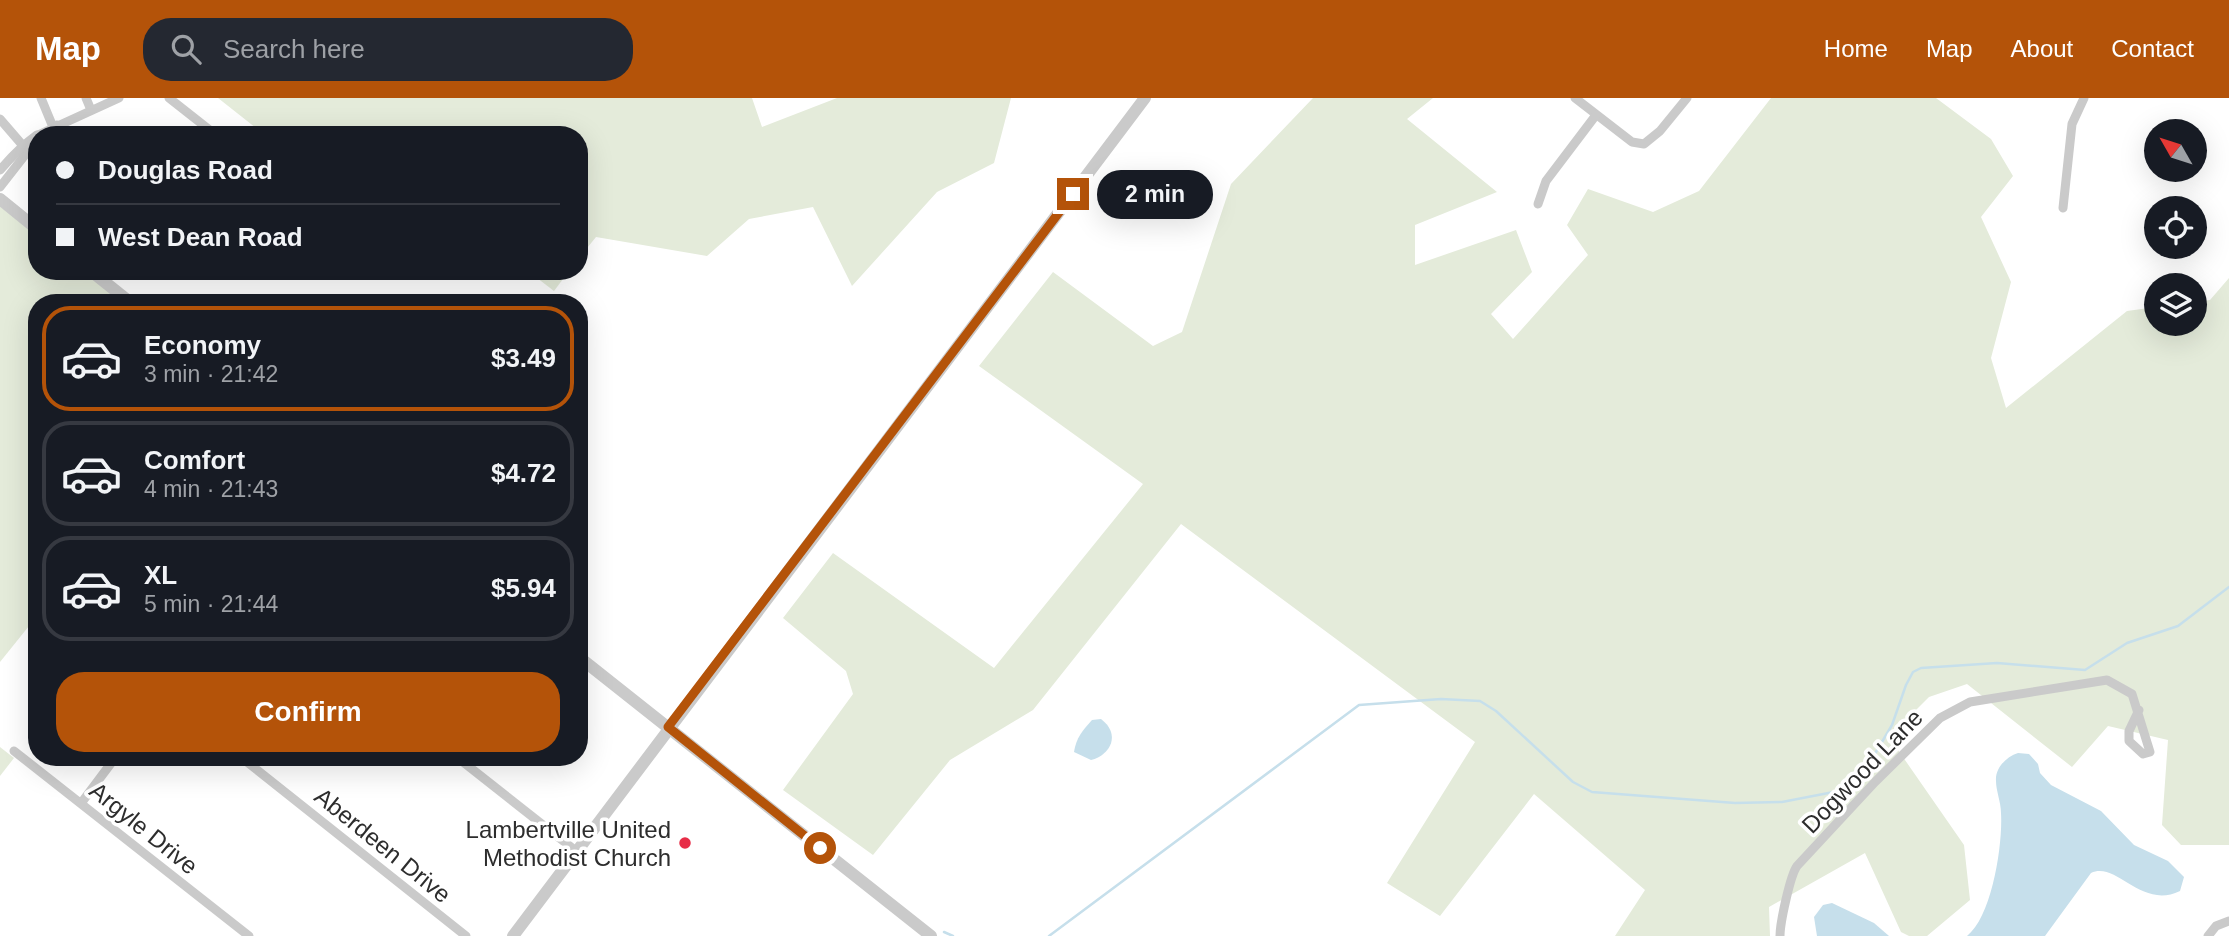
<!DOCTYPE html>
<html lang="en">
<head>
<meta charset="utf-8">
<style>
	:root { --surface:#171b24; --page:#242831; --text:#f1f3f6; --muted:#9ea1a6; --line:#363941; --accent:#b45309 }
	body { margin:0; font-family:Helvetica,sans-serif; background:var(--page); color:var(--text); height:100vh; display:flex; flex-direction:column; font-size:26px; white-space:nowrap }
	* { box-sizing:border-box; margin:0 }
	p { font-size:23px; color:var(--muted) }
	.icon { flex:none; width:38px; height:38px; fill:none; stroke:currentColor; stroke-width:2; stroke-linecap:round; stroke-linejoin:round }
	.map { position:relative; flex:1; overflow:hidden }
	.sheet { position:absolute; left:28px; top:196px; width:560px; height:472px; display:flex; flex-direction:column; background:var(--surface); border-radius:28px; box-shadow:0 7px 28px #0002 }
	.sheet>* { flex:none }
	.top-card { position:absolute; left:28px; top:28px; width:560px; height:154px; border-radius:28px; box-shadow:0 7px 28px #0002; display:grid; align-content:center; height:154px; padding:0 28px; background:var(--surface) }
	.needle { width:46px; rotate:309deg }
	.fabs { position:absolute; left:2144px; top:21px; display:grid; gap:14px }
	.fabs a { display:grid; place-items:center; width:63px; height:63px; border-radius:50%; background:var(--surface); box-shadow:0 7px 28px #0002; font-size:35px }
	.end { position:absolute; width:32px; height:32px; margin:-16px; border:9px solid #b45309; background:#fff; box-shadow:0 0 0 4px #fff }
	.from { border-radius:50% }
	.bubble { position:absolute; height:49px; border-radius:24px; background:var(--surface); box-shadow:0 7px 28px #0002; font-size:23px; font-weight:800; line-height:49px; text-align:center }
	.top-card b { display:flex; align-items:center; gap:24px; height:66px; font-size:26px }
	.top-card b+b { border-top:2px solid var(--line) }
	.top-card i { width:18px; height:18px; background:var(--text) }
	ul { padding:12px 0 0; list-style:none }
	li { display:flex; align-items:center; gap:21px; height:105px; margin:0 14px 10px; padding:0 14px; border:4px solid var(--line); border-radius:28px }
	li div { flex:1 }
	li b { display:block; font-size:26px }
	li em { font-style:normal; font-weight:800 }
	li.on { border-color:var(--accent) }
	li>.icon { width:63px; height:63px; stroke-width:1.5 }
	.primary-button { display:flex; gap:14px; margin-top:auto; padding:14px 28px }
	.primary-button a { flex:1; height:80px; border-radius:28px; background:var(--accent); color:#fff; font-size:28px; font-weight:800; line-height:80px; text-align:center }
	header { display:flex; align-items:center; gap:42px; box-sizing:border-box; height:98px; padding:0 35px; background:var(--accent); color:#fff }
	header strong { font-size:33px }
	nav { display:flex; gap:38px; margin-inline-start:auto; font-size:24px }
	.search { width:490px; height:63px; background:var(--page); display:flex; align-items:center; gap:18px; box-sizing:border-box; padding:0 24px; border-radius:28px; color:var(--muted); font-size:26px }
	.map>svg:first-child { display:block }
</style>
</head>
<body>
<header>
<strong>Map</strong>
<div class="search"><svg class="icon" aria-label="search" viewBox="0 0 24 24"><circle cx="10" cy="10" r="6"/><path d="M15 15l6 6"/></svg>Search here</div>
<nav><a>Home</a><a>Map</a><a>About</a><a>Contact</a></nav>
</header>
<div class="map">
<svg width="2229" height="838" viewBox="0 0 2229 838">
	<rect width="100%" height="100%" fill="#fff"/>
	<!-- green -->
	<g fill="#e4ebda">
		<polygon points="218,0 752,0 762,29 837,0 1011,0 994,65 937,94 852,188 813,109 749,121 707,158 596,139 579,160 579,37 265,37"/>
		<polygon points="1313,0 1433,0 1407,21 1497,94 1415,127 1415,167 1516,132 1532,174 1491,216 1513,241 1588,157 1567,127 1588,91 1653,114 1699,93 1771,0 1936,0 1991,41 2013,78 1981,119 2011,184 1991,260 2006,310 2127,213 2156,209 2156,226 2194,226 2195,204 2210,202 2229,180 2229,747 2181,747 2162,727 2168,642 2108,628 2072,669 1967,586 1929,599 1889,639 1964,747 1970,802 1927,838 1909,838 1901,834 1865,755 1769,809 1770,838 1615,838 1645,792 1534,696 1440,818 1387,785 1475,644 1181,426 1033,612 950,662 873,757 783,692 853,596 846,573 783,520 833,455 994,570 1143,386 979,268 1053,174 1153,248 1182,234 1231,86"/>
		<polygon points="0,106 37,136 37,173 84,173 123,205 37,205 37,518 0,564"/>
		<polygon points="528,173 569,173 554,193"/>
		<polygon points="0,649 14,660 0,678"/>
	</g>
	<!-- water -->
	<g fill="#c6dfeb">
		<path d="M 1101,621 C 1121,636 1111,657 1091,662 L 1074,654 C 1076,640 1083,632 1092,622 Z"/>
		<path d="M 2018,655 L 2029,656 L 2038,666 L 2040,675 L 2051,687 L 2101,713 L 2134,747 L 2168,763 L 2184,779 L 2180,793 C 2141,812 2117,763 2091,775 L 2045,838 L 1967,838 C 1992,819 2003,746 2001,715 C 2001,704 1996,693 1996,683 C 1995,670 2006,659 2018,655 Z"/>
		<polygon points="1832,805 1874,825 1889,838 1817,838 1814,819 1823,807"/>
	</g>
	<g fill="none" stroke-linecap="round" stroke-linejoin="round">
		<!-- stream -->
		<g stroke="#c6dfeb" stroke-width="2.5">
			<polyline points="944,834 953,838"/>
			<polyline points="1049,838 1359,607 1441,601 1480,603 1496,613 1573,684 1592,694 1735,705 1782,704 1844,692 1873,659 1892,627 1906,587 1913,574 1921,570 1997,565 2085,572 2127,545 2178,528 2229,489"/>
		</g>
		<!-- minor -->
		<g stroke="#cacaca" stroke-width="9">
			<polyline points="41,0 53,29"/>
			<polyline points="86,0 91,12"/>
			<polyline points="169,0 216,37"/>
			<polyline points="1575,0 1632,44 1644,46 1660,33 1687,0"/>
			<polyline points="0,21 25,50 25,57 0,89"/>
			<polyline points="57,27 69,37"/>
			<polyline points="38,37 119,0"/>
			<path d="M 0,72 C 12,58 22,48 37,37"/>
			<polyline points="1538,106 1546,83 1596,17"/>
			<polyline points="2063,110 2072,26 2084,0"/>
			<polyline points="14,653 249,838"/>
			<polyline points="242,660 466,838"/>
			<polyline points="458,660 576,753"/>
			<polyline points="82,704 115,660"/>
			<path d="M 1780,838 C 1780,825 1790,778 1797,768 L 1875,684 L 1940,620 L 1970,604 L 2107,582 L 2132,596 L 2150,654 L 2143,656 L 2129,643 L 2129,633 L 2139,612"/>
			<polyline points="2208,838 2216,828 2229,823"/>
		</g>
		<!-- tertiary -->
		<g stroke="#cacaca" stroke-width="12">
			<polyline points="0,101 37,131"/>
			<polyline points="91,173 131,205"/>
			<polyline points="579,559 931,838"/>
			<polyline points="513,838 1145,0"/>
		</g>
	</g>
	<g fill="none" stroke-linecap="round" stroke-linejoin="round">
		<!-- route -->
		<polyline stroke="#b45309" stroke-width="9" points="820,750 668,629 1073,96"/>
	</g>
	<!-- markers -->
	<circle fill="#e72d47" stroke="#fff" stroke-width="2.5" cx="685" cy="745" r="7"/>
	<g text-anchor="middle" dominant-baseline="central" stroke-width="7" stroke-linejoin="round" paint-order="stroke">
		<!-- street labels -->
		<g font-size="24" fill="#2d2d2d" stroke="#fff">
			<text transform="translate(1862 673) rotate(-46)">Dogwood Lane</text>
			<text transform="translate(144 730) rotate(39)">Argyle Drive</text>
			<text transform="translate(383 747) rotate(39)">Aberdeen Drive</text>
		</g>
		<!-- poi labels -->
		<g font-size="24" fill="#2d2d2d" stroke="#fff" text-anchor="end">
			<text x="671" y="731">Lambertville United<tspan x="671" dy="28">Methodist Church</tspan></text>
		</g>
	</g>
</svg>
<div class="fabs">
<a><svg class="needle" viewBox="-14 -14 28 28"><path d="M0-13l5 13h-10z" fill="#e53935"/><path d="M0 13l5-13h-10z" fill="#9ea1a6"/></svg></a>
<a><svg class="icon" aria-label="locate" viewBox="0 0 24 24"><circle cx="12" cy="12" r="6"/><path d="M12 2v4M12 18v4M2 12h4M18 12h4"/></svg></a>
<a><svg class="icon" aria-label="layers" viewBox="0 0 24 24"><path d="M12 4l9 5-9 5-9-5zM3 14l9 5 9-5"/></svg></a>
</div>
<i class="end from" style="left:820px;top:750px"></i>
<i class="end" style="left:1073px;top:96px"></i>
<div class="bubble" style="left:1097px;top:72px;width:116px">2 min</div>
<div class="top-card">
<b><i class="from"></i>Douglas Road</b>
<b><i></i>West Dean Road</b>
</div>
<section class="sheet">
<ul>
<li class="on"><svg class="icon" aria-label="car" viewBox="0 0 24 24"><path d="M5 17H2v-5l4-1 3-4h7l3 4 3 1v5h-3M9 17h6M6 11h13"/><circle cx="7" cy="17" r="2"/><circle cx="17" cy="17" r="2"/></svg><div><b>Economy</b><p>3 min · 21:42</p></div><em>$3.49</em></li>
<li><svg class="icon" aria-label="car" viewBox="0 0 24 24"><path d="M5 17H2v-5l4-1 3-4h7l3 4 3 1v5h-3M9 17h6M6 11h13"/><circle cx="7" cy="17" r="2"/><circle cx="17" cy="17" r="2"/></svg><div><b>Comfort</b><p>4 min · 21:43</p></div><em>$4.72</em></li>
<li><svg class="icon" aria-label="car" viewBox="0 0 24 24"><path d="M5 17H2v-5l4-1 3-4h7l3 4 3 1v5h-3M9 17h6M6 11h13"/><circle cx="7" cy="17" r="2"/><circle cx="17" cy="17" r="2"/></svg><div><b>XL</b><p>5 min · 21:44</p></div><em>$5.94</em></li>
</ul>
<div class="primary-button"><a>Confirm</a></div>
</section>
</div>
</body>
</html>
